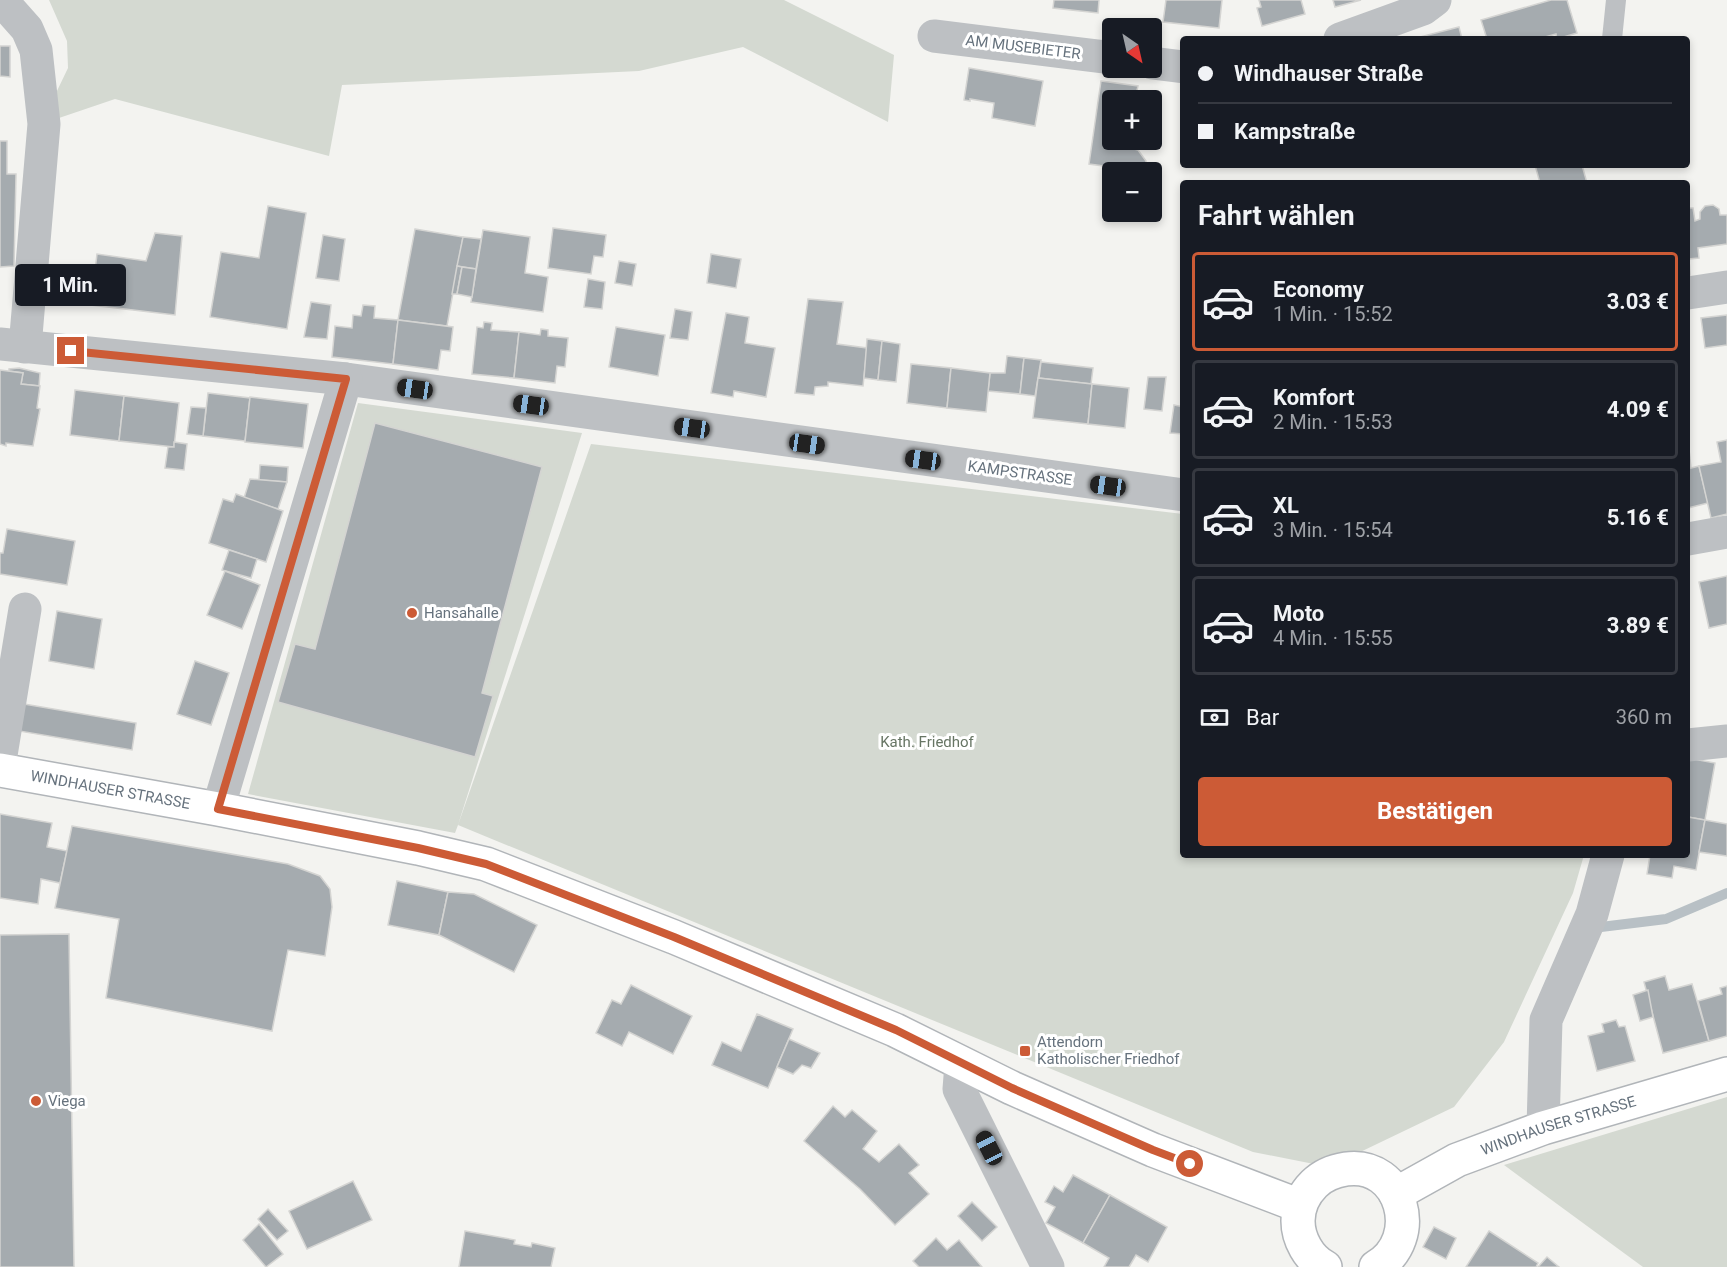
<!DOCTYPE html>
<html lang="de">
<head>
<meta charset="utf-8">
<style>
	:root { --surface:#171b24; --page:#20242c; --text:#f1f3f6; --muted:#9ea1a6; --line:#363941; --accent:#cc5b36 }
	body { margin:0; font-family:Roboto,sans-serif; background:var(--page); color:var(--text); height:100vh; display:flex; flex-direction:column; font-size:22px; white-space:nowrap }
	* { box-sizing:border-box; margin:0 }
	p { font-size:20px; color:var(--muted) }
	.icon { flex:none; width:33px; height:33px; fill:none; stroke:currentColor; stroke-width:2; stroke-linecap:round; stroke-linejoin:round }
	.map { position:relative; flex:1; overflow:hidden }
	.drawer { position:absolute; left:1180px; top:180px; width:510px; height:678px; display:flex; flex-direction:column; background:var(--surface); border-radius:6px; box-shadow:0 3px 9px #0003 }
	.drawer>* { flex:none }
	.hud { position:absolute; left:1180px; top:36px; width:510px; height:132px; border-radius:6px; box-shadow:0 3px 9px #0003; display:grid; align-content:center; height:132px; padding:0 18px; background:var(--surface) }
	.needle { width:39px; rotate:146deg }
	.buttons { position:absolute; left:1102px; top:18px; display:grid; gap:12px }
	.buttons a { display:grid; place-items:center; width:60px; height:60px; border-radius:6px; background:var(--surface); box-shadow:0 3px 9px #0003; font-size:30px }
	.end { position:absolute; width:27px; height:27px; margin:-14px; border:8px solid #cc5b36; background:#fff; box-shadow:0 0 0 3px #fff }
	.from { border-radius:50% }
	.bubble { position:absolute; height:42px; border-radius:6px; background:var(--surface); box-shadow:0 3px 9px #0003; font-size:20px; font-weight:700; line-height:42px; text-align:center }
	.car { position:absolute; width:18px; height:36px; margin:-18px -9px; border-radius:8px; box-shadow:0 0 4px 2px #0007; background:linear-gradient(#222 24%,#8ab4d8 0 40%,#222 0 76%,#8ab4d8 0 86%,#222 0) }
	.hud b { display:flex; align-items:center; gap:21px; height:57px; font-size:22px }
	.hud b+b { border-top:2px solid var(--line) }
	.hud i { width:15px; height:15px; background:var(--text) }
	ul { padding:0; list-style:none }
	li { display:flex; align-items:center; gap:18px; height:99px; margin:0 12px 9px; padding:0 6px; border:3px solid var(--line); border-radius:6px }
	li div { flex:1 }
	li b { display:block; font-size:22px }
	li em { font-style:normal; font-weight:700 }
	li.on { border-color:var(--accent) }
	li>.icon { width:54px; height:54px; stroke-width:1.5 }
	h2 { padding:0 18px; font-size:27px; line-height:72px }
	.pay { display:flex; align-items:center; gap:15px; height:66px; padding:0 18px; font-size:22px }
	.pay p { margin-inline-start:auto }
	.button { display:flex; gap:12px; margin-top:auto; padding:12px 18px }
	.button a { flex:1; height:69px; border-radius:6px; background:var(--accent); color:#fff; font-size:24px; font-weight:700; line-height:69px; text-align:center }
	.map>svg:first-child { display:block }
</style>
</head>
<body>
<div class="map">
<svg width="1727" height="1267" viewBox="0 0 1727 1267">
	<rect width="100%" height="100%" fill="#f3f3f0"/>
	<!-- green -->
	<g fill="#d4d9d1">
		<polygon points="49,0 784,0 894,55 888,122 743,47 639,71 342,85 329,156 115,99 59,118 56,93 68,68 67,41"/>
		<polygon points="358,403 582,433 458,825 591,444 1183,514 1184,855 1584,855 1573,893 1504,1042 1454,1107 1329,1167 1253,1152 458,825 455,833 248,794"/>
		<polygon points="1727,1097 1727,1267 1643,1267 1504,1165"/>
	</g>
	<g fill="none" stroke-linecap="round" stroke-linejoin="round">
		<!-- stream -->
		<polyline stroke="#b8c0c5" stroke-width="10" points="1601,927 1666,919 1727,893"/>
	</g>
	<!-- building -->
	<g fill="#a5abaf" stroke="#d4d4d2" stroke-width="1.5">
		<polygon points="1054,0 1099,0 1098,13 1053,8"/>
		<polygon points="1166,0 1222,0 1219,28 1163,22"/>
		<polygon points="1259,0 1301,0 1305,14 1262,26 1257,8 1261,7"/>
		<polygon points="1333,0 1361,0 1335,7"/>
		<polygon points="1551,0 1567,0 1577,33 1557,39 1556,34 1538,39 1487,39 1481,20"/>
		<polygon points="1459,27 1462,39 1416,39 1416,38"/>
		<polygon points="0,46 10,46 10,77 0,76"/>
		<polygon points="969,68 1043,81 1035,126 992,118 994,103 970,99 970,101 964,100"/>
		<polygon points="1101,81 1138,86 1136,95 1155,98 1153,120 1159,120 1156,138 1152,137 1152,100 1113,100 1113,140 1136,140 1134,149 1138,150 1146,161 1145,172 1113,172 1113,174 1111,172 1111,167 1089,164"/>
		<polygon points="0,141 7,141 7,174 16,174 14,266 0,267"/>
		<polygon points="1535,165 1582,165 1587,183 1563,183 1562,181 1540,183"/>
		<polygon points="1713,205 1719,209 1720,215 1727,215 1727,244 1698,248 1699,258 1689,259 1690,275 1688,275 1688,208 1693,208 1695,221 1700,219 1700,212 1705,206"/>
		<polygon points="268,206 306,213 287,329 210,317 221,252 259,258"/>
		<polygon points="553,228 606,235 603,257 594,256 591,274 548,268"/>
		<polygon points="415,229 463,237 447,326 398,320"/>
		<polygon points="483,230 530,237 525,273 548,277 543,312 471,302"/>
		<polygon points="155,233 182,236 175,315 91,305 97,254 146,261"/>
		<polygon points="323,235 345,239 339,281 316,278"/>
		<polygon points="463,237 481,239 476,269 457,266"/>
		<polygon points="711,254 741,259 736,288 707,283"/>
		<polygon points="619,261 636,264 632,286 615,283"/>
		<polygon points="457,266 462,267 457,294 452,294"/>
		<polygon points="462,267 476,269 472,297 457,294"/>
		<polygon points="588,279 605,282 602,309 584,307"/>
		<polygon points="808,299 843,302 837,344 867,348 863,386 828,382 828,386 815,387 814,395 795,393"/>
		<polygon points="311,302 331,305 327,339 304,337"/>
		<polygon points="363,305 375,306 374,318 398,320 393,364 332,357 335,326 352,328 353,315 361,316"/>
		<polygon points="675,309 692,312 688,340 670,338"/>
		<polygon points="726,313 749,317 745,343 775,348 766,397 734,391 733,397 711,393"/>
		<polygon points="1727,315 1727,345 1705,348 1701,318"/>
		<polygon points="398,320 453,327 450,351 441,350 438,370 393,364"/>
		<polygon points="484,322 492,323 491,330 519,332 514,378 472,374 477,327 483,328"/>
		<polygon points="616,327 665,335 658,376 609,367"/>
		<polygon points="541,329 548,330 548,336 568,338 565,367 557,366 555,383 514,378 519,332 540,335"/>
		<polygon points="867,339 882,341 878,380 864,378"/>
		<polygon points="882,341 900,344 896,382 878,380"/>
		<polygon points="1007,356 1024,358 1020,394 988,391 990,373 1005,373"/>
		<polygon points="1024,358 1041,360 1035,396 1020,394"/>
		<polygon points="1041,362 1093,368 1091,384 1039,378"/>
		<polygon points="911,364 951,368 947,408 907,403"/>
		<polygon points="19,368 40,373 39,386 21,384 23,373 9,371 9,369"/>
		<polygon points="951,368 990,373 986,412 947,408"/>
		<polygon points="0,370 23,373 21,384 40,386 37,408 40,409 33,446 6,443 6,446 0,444"/>
		<polygon points="1148,377 1166,377 1162,411 1144,409"/>
		<polygon points="1038,378 1092,384 1088,424 1033,418"/>
		<polygon points="1092,384 1129,388 1125,428 1088,424"/>
		<polygon points="75,390 124,396 119,441 70,435"/>
		<polygon points="208,393 250,398 245,441 203,436"/>
		<polygon points="124,396 179,403 174,447 119,441"/>
		<polygon points="250,397 308,404 303,448 245,442"/>
		<polygon points="1174,405 1184,407 1184,434 1170,433"/>
		<polygon points="191,407 206,408 203,436 187,434"/>
		<polygon points="375,423 542,467 482,693 493,696 475,757 278,702 295,644 315,649"/>
		<polygon points="1688,440 1691,468 1699,466 1708,503 1688,508"/>
		<polygon points="1727,440 1727,514 1711,518 1699,466 1721,462 1717,442"/>
		<polygon points="174,442 187,444 184,470 165,468 168,447 174,447"/>
		<polygon points="260,465 288,467 287,482 259,480"/>
		<polygon points="250,479 287,482 278,509 244,498"/>
		<polygon points="236,494 283,511 266,562 209,543 223,499 233,502"/>
		<polygon points="7,529 75,541 67,585 0,574 0,553 3,553"/>
		<polygon points="229,550 257,559 251,578 222,570"/>
		<polygon points="225,571 260,585 242,629 207,615"/>
		<polygon points="1727,576 1727,624 1709,628 1699,582"/>
		<polygon points="57,611 102,619 94,669 49,661"/>
		<polygon points="195,661 229,673 211,725 177,714"/>
		<polygon points="24,704 136,723 132,750 19,731"/>
		<polygon points="1688,758 1715,763 1705,820 1688,817"/>
		<polygon points="0,814 52,823 47,847 67,851 60,883 41,879 38,904 0,898"/>
		<polygon points="1688,817 1705,820 1696,870 1674,866 1672,878 1647,874 1650,855 1688,855"/>
		<polygon points="1705,820 1727,824 1727,856 1699,852"/>
		<polygon points="72,826 288,864 320,876 330,889 332,907 325,956 288,950 272,1031 106,998 119,919 55,908"/>
		<polygon points="397,881 448,892 439,935 388,925"/>
		<polygon points="448,892 474,894 537,925 514,972 439,935"/>
		<polygon points="69,934 74,1267 0,1267 0,935"/>
		<polygon points="1665,976 1669,990 1692,984 1709,1041 1663,1053 1644,982"/>
		<polygon points="631,985 692,1016 673,1054 629,1032 622,1046 596,1033 612,1000 621,1004"/>
		<polygon points="1727,986 1727,1036 1709,1041 1698,1001 1722,994 1720,988"/>
		<polygon points="1648,990 1653,1017 1640,1021 1633,995"/>
		<polygon points="757,1014 793,1029 768,1088 712,1065 722,1042 741,1051"/>
		<polygon points="1616,1020 1619,1027 1625,1026 1635,1061 1597,1071 1588,1036 1604,1032 1602,1024"/>
		<polygon points="789,1039 820,1053 811,1068 802,1065 793,1074 777,1067"/>
		<polygon points="833,1106 845,1117 852,1110 877,1131 863,1149 879,1162 899,1144 919,1165 909,1173 929,1194 895,1225 860,1189 804,1141"/>
		<polygon points="1073,1175 1110,1195 1083,1243 1046,1223 1055,1207 1045,1202 1054,1186 1063,1192"/>
		<polygon points="353,1181 372,1220 307,1249 289,1211"/>
		<polygon points="1110,1195 1167,1227 1148,1262 1136,1255 1129,1267 1104,1267 1109,1258 1083,1243"/>
		<polygon points="972,1202 997,1227 982,1241 958,1216"/>
		<polygon points="268,1209 288,1231 277,1240 258,1219"/>
		<polygon points="259,1224 283,1254 266,1267 243,1240"/>
		<polygon points="1434,1227 1456,1238 1446,1259 1423,1247"/>
		<polygon points="465,1231 515,1240 514,1244 531,1247 532,1243 555,1248 551,1267 459,1267"/>
		<polygon points="1489,1231 1538,1263 1536,1267 1466,1267"/>
		<polygon points="936,1238 947,1250 959,1240 982,1267 919,1267 913,1261"/>
		<polygon points="1547,1257 1559,1267 1538,1267"/>
	</g>
	<g fill="none" stroke-linecap="round" stroke-linejoin="round">
		<defs>
			<g id="secondary">
				<path id="s1" d="M 0,770 L 218,809 L 418,848 L 486,864 L 674,937 L 895,1030 L 1012,1088 L 1153,1150 L 1300,1206"/>
				<path id="s2" d="M 1396,1194 L 1457,1160 L 1543,1128 L 1727,1074"/>
				<path d="M 1325,1267 C 1309,1259 1298,1239 1298,1221 C 1298,1207 1304,1194 1314,1184 C 1323,1175 1333,1171 1346,1169 C 1402,1161 1424,1239 1376,1267"/>
			</g>
		</defs>
		<!-- secondary casing -->
		<use href="#secondary" stroke="#b1b5b9" stroke-width="36"/>
		<!-- lane -->
		<polyline stroke="#bdc0c3" stroke-width="20" points="1612,39 1616,0"/>
		<!-- street -->
		<g stroke="#bdc0c3" stroke-width="33">
			<polyline points="0,3 4,3 27,29 36,50 44,124 25,347"/>
			<polyline points="934,36 1113,58"/>
			<polyline points="1340,39 1423,9 1435,0"/>
			<polyline points="1152,63 1184,67"/>
			<polyline points="1688,293 1727,287"/>
			<polyline points="0,344 346,379 1184,495"/>
			<polyline points="1688,539 1727,532"/>
			<polyline points="1688,745 1727,741"/>
			<polyline points="0,761 25,609"/>
			<polyline points="218,809 346,379"/>
			<polyline points="961,1064 959,1089 1048,1267"/>
			<polyline points="1543,1128 1546,1020 1592,914 1608,855"/>
		</g>
		<!-- secondary -->
		<use href="#secondary" stroke="#fff" stroke-width="33"/>
	</g>
	<g fill="none" stroke-linecap="round" stroke-linejoin="round">
		<!-- route -->
		<polyline stroke="#cc5b36" stroke-width="8" points="71,351 346,379 218,809 418,848 486,864 674,937 896,1030 1012,1088 1153,1150 1190,1164"/>
	</g>
	<!-- markers -->
	<g fill="#cc5b36" stroke="#fff" stroke-width="2">
		<circle cx="412" cy="613" r="6"/>
		<rect x="1019" y="1045" width="12" height="12" rx="3"/>
		<circle cx="36" cy="1101" r="6"/>
	</g>
	<g text-anchor="middle" dominant-baseline="central" stroke-width="6" stroke-linejoin="round" paint-order="stroke">
		<!-- street labels -->
		<g font-size="15" fill="#66727d" stroke="#fff">
			<text transform="translate(1023 47) rotate(7)">AM MUSEBIETER</text>
			<text transform="translate(1020 473) rotate(8)">KAMPSTRASSE</text>
			<text stroke="none"><textPath href="#s1" startOffset="112">WINDHAUSER STRASSE</textPath></text>
			<text stroke="none"><textPath href="#s2" startOffset="177">WINDHAUSER STRASSE</textPath></text>
		</g>
		<!-- poi labels -->
		<g font-size="15" fill="#66727d" stroke="#fff" text-anchor="start">
			<text x="424" y="613">Hansahalle</text>
			<text x="1037" y="1042">Attendorn<tspan x="1037" dy="17">Katholischer Friedhof</tspan></text>
			<text x="48" y="1101">Viega</text>
		</g>
		<!-- park labels -->
		<g font-size="15" fill="#677564" stroke="#fff">
			<text x="927" y="742">Kath. Friedhof</text>
		</g>
	</g>
</svg>
<div class="buttons">
<a><svg class="needle" viewBox="-14 -14 28 28"><path d="M0-13l5 13h-10z" fill="#e53935"/><path d="M0 13l5-13h-10z" fill="#9ea1a6"/></svg></a>
<a>+</a>
<a>−</a>
</div>
<i class="end from" style="left:1190px;top:1164px"></i>
<i class="end" style="left:71px;top:351px"></i>
<div class="bubble" style="left:15px;top:264px;width:111px">1 Min.</div>
<i class="car" style="left:415px;top:389px;rotate:278deg"></i>
<i class="car" style="left:531px;top:405px;rotate:278deg"></i>
<i class="car" style="left:692px;top:428px;rotate:278deg"></i>
<i class="car" style="left:807px;top:444px;rotate:98deg"></i>
<i class="car" style="left:923px;top:460px;rotate:278deg"></i>
<i class="car" style="left:1108px;top:486px;rotate:278deg"></i>
<i class="car" style="left:989px;top:1148px;rotate:333deg"></i>
<div class="hud">
<b><i class="from"></i>Windhauser Straße</b>
<b><i></i>Kampstraße</b>
</div>
<section class="drawer">
<h2>Fahrt wählen</h2>
<ul>
<li class="on"><svg class="icon" aria-label="car" viewBox="0 0 24 24"><path d="M5 17H2v-5l4-1 3-4h7l3 4 3 1v5h-3M9 17h6M6 11h13"/><circle cx="7" cy="17" r="2"/><circle cx="17" cy="17" r="2"/></svg><div><b>Economy</b><p>1 Min. · 15:52</p></div><em>3.03 €</em></li>
<li><svg class="icon" aria-label="car" viewBox="0 0 24 24"><path d="M5 17H2v-5l4-1 3-4h7l3 4 3 1v5h-3M9 17h6M6 11h13"/><circle cx="7" cy="17" r="2"/><circle cx="17" cy="17" r="2"/></svg><div><b>Komfort</b><p>2 Min. · 15:53</p></div><em>4.09 €</em></li>
<li><svg class="icon" aria-label="car" viewBox="0 0 24 24"><path d="M5 17H2v-5l4-1 3-4h7l3 4 3 1v5h-3M9 17h6M6 11h13"/><circle cx="7" cy="17" r="2"/><circle cx="17" cy="17" r="2"/></svg><div><b>XL</b><p>3 Min. · 15:54</p></div><em>5.16 €</em></li>
<li><svg class="icon" aria-label="car" viewBox="0 0 24 24"><path d="M5 17H2v-5l4-1 3-4h7l3 4 3 1v5h-3M9 17h6M6 11h13"/><circle cx="7" cy="17" r="2"/><circle cx="17" cy="17" r="2"/></svg><div><b>Moto</b><p>4 Min. · 15:55</p></div><em>3.89 €</em></li>
</ul>
<div class="pay"><svg class="icon" aria-label="cash" viewBox="0 0 24 24"><path d="M3 7h18v10H3z"/><circle cx="12" cy="12" r="2"/></svg>Bar<p>360 m</p></div>
<div class="button"><a>Bestätigen</a></div>
</section>
</div>
</body>
</html>
